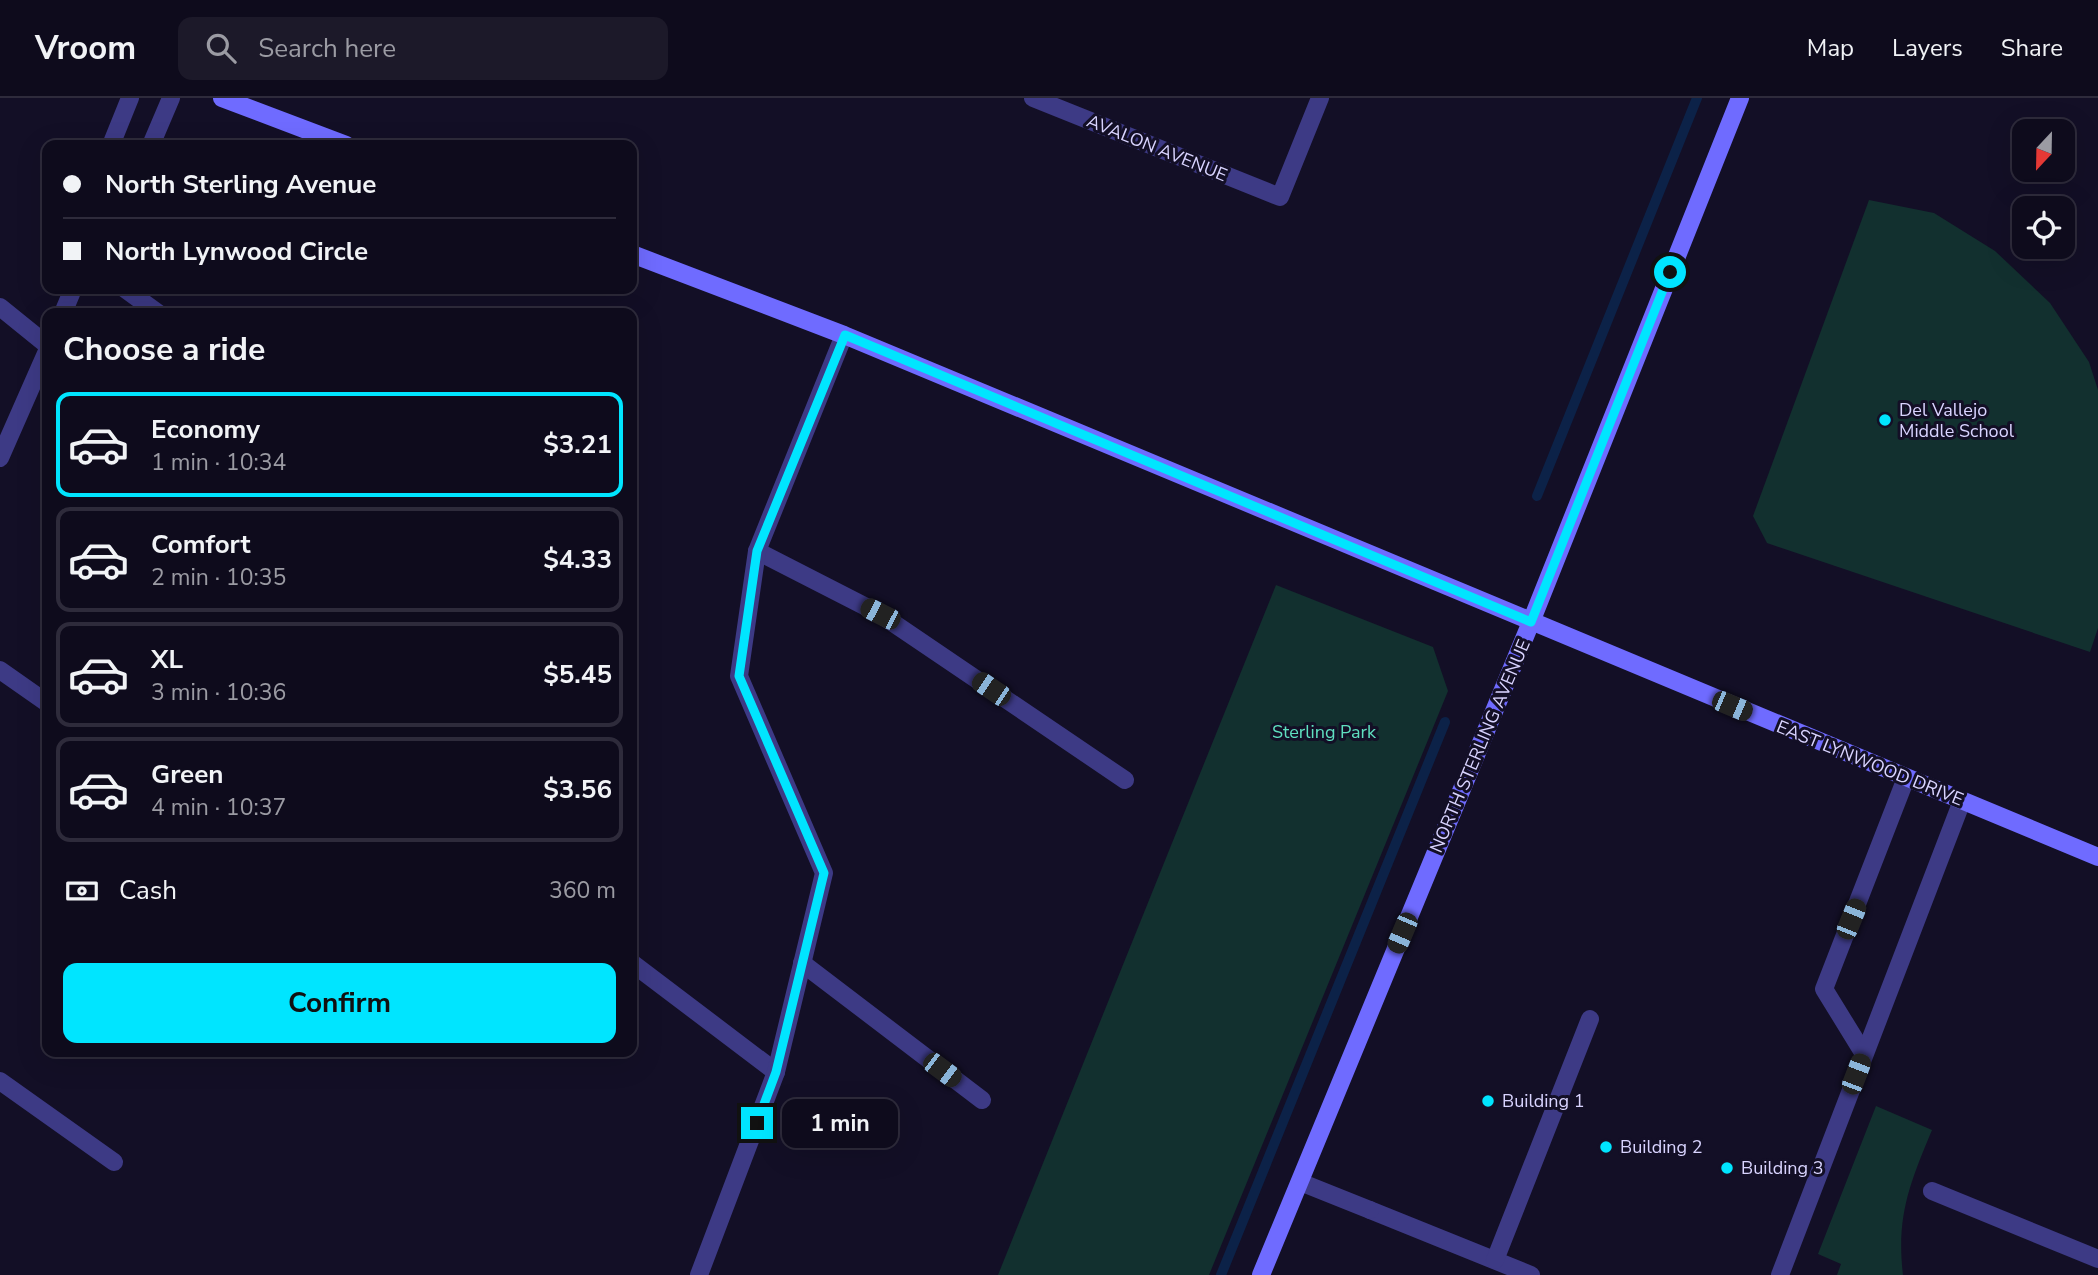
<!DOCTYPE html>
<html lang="en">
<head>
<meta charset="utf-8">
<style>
	:root { --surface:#0e0b1c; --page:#1c1929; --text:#f1f3f6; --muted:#9b9ba3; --line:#2e2b3b; --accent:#00e5ff }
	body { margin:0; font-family:"Nunito Sans",sans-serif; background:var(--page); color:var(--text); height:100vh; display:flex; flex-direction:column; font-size:26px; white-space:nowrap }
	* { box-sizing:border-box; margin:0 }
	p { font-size:23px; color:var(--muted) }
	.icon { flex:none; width:38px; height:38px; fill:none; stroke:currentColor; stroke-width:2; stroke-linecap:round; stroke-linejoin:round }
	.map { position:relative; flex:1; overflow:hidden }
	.sheet { position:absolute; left:42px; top:210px; width:595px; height:749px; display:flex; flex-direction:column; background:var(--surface); border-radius:14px; box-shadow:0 7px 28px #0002,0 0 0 2px var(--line) }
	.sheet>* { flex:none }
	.banner { position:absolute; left:42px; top:42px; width:595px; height:154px; border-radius:14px; box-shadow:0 7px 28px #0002,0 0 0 2px var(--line); display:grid; align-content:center; height:154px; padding:0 21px; background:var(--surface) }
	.needle { width:46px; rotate:202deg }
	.tools { position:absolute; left:2012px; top:21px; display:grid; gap:14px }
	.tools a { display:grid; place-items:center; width:63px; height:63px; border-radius:14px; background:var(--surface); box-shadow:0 7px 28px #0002,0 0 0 2px var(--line); font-size:35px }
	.end { position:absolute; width:32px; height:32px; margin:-16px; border:9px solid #00e5ff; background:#111; box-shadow:0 0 0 4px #111 }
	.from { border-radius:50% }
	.bubble { position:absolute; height:49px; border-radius:14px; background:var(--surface); box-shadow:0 7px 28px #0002,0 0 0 2px var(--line); font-size:23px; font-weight:700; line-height:49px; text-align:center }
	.car { position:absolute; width:21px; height:42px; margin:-21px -10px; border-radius:9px; box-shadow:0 0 5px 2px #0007; background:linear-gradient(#222 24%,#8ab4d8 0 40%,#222 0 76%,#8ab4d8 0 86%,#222 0) }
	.banner b { display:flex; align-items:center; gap:24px; height:66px; font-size:26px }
	.banner b+b { border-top:2px solid var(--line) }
	.banner i { width:18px; height:18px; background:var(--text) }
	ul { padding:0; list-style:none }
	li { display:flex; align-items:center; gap:21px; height:105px; margin:0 14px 10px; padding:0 7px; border:4px solid var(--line); border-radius:14px }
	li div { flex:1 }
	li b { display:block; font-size:26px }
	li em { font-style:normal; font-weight:700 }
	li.current { border-color:var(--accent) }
	li>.icon { width:63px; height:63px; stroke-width:1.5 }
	h2 { padding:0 21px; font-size:32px; line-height:84px }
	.pay { display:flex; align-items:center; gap:18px; height:77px; padding:0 21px; font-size:26px }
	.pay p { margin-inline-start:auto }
	.primary-button { display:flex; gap:14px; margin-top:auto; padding:14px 21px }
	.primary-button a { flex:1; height:80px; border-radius:14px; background:var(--accent); color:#111; font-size:28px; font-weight:700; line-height:80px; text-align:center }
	header { display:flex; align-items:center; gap:42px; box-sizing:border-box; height:98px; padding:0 35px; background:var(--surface); border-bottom:2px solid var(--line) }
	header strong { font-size:33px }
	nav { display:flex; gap:38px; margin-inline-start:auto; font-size:24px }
	.search { width:490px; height:63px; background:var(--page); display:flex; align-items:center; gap:18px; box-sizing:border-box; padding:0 24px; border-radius:14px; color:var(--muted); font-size:26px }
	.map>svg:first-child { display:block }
</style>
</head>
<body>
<header>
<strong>Vroom</strong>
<div class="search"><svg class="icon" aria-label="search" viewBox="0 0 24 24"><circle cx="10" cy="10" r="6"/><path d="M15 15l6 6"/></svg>Search here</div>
<nav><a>Map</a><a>Layers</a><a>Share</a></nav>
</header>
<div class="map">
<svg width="2098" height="1177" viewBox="0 0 2098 1177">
	<rect width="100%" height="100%" fill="#130f26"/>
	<!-- green -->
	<g fill="#12302f">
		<polygon points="1869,102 1934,115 1995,153 2050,205 2089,264 2098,292 2098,530 2090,554 1767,445 1753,418"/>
		<polygon points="1276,487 1433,549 1448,593 1209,1177 998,1177"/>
		<path d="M 1876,1008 L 1932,1032 C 1910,1085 1896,1118 1903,1177 L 1837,1177 L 1841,1166 L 1818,1156 Z"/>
	</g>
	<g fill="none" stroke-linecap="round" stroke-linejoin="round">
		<!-- stream -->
		<g stroke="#0c2248" stroke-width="10">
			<polyline points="1537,398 1697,0"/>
			<polyline points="1221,1177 1445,624"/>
		</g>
		<!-- lane -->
		<g stroke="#3d3a85" stroke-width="18">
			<polyline points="125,191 158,215"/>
			<polyline points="0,209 47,247"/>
			<polyline points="757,453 880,516 1125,682"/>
			<polyline points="0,572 47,605"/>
			<polyline points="632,865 776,974"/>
			<polyline points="802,865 982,1002"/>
			<polyline points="1864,956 1824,891 1906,680"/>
			<polyline points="0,983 114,1064"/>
			<polyline points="1932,1093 2098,1161"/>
			<polyline points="1370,1112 1531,1177"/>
			<polyline points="1780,1177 1962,703"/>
		</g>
		<!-- street -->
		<g stroke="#3d3a85" stroke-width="18">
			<polyline points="1033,0 1280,99 1320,0"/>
			<polyline points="111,47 130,0"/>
			<polyline points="151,47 171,0"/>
			<polyline points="63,215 73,191"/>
			<polyline points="0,360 47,253"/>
			<polyline points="1300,1084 1370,1112"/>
			<polyline points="1495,1162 1590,921"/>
			<polyline points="699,1177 776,974 824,775 739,578 757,453 844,237"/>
		</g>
		<!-- secondary -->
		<g stroke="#6f6bff" stroke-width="18">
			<polyline points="222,0 346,47"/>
			<polyline points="632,156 844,237 2098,759"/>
			<polyline points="1261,1177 1531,524 1740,0"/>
		</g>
	</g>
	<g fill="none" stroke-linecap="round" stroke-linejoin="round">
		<!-- route -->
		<polyline stroke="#00e5ff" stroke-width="9" points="757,1025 776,974 824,775 739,578 757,453 845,237 1531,524 1670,174"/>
	</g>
	<!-- markers -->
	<g fill="#00e5ff" stroke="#130f26" stroke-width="2.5">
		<circle cx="1885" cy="322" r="7"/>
		<circle cx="1488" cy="1003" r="7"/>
		<circle cx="1606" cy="1049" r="7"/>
		<circle cx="1727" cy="1070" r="7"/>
	</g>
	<g text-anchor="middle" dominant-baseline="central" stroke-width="6" stroke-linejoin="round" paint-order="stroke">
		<!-- street labels -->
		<g font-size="18" fill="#d9d4ff" stroke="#130f26">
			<text transform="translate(1157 50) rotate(22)">AVALON AVENUE</text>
			<text transform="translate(1480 648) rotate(-67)">NORTH STERLING AVENUE</text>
			<text transform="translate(1870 665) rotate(22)">EAST LYNWOOD DRIVE</text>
		</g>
		<!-- poi labels -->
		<g font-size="18" fill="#d9d4ff" stroke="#130f26" text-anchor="start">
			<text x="1899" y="312">Del Vallejo<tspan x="1899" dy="21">Middle School</tspan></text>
			<text x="1502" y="1003">Building 1</text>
			<text x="1620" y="1049">Building 2</text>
			<text x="1741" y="1070">Building 3</text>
		</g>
		<!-- park labels -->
		<g font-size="18" fill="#5fe0c0" stroke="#130f26">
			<text x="1324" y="634">Sterling Park</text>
		</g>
	</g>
</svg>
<div class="tools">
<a><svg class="needle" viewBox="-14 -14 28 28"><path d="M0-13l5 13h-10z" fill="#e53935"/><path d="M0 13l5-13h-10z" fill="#9b9ba3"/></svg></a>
<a><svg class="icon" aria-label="locate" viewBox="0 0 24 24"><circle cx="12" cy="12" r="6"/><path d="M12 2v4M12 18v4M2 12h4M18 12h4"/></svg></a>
</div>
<i class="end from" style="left:1670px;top:174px"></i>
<i class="end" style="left:757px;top:1025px"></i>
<div class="bubble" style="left:782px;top:1001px;width:116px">1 min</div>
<i class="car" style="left:880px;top:516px;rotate:297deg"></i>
<i class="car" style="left:991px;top:591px;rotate:304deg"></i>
<i class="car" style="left:1732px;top:608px;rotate:113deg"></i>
<i class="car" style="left:1851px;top:821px;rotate:22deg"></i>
<i class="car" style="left:1402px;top:835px;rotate:203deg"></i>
<i class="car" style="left:942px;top:972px;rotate:127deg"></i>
<i class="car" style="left:1856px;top:976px;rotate:21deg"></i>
<div class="banner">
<b><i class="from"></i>North Sterling Avenue</b>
<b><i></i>North Lynwood Circle</b>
</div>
<section class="sheet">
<h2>Choose a ride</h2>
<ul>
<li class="current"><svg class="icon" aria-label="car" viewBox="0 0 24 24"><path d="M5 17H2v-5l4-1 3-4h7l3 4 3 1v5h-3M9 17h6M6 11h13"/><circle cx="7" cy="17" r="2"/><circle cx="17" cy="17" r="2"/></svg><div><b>Economy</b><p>1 min · 10:34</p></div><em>$3.21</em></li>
<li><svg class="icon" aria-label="car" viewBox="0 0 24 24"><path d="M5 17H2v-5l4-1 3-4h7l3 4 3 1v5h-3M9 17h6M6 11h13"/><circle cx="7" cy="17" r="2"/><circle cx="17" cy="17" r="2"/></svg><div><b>Comfort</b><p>2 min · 10:35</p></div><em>$4.33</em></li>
<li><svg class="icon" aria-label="car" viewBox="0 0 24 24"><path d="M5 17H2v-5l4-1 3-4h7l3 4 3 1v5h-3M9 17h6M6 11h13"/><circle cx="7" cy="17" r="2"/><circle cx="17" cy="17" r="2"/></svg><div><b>XL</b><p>3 min · 10:36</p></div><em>$5.45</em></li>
<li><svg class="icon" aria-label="car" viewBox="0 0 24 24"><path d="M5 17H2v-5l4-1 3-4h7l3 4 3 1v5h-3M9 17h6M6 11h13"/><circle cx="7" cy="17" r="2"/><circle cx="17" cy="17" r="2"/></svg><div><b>Green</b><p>4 min · 10:37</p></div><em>$3.56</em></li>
</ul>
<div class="pay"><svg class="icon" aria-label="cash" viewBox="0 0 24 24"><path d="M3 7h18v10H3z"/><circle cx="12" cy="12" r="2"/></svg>Cash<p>360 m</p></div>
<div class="primary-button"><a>Confirm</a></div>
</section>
</div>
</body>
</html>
